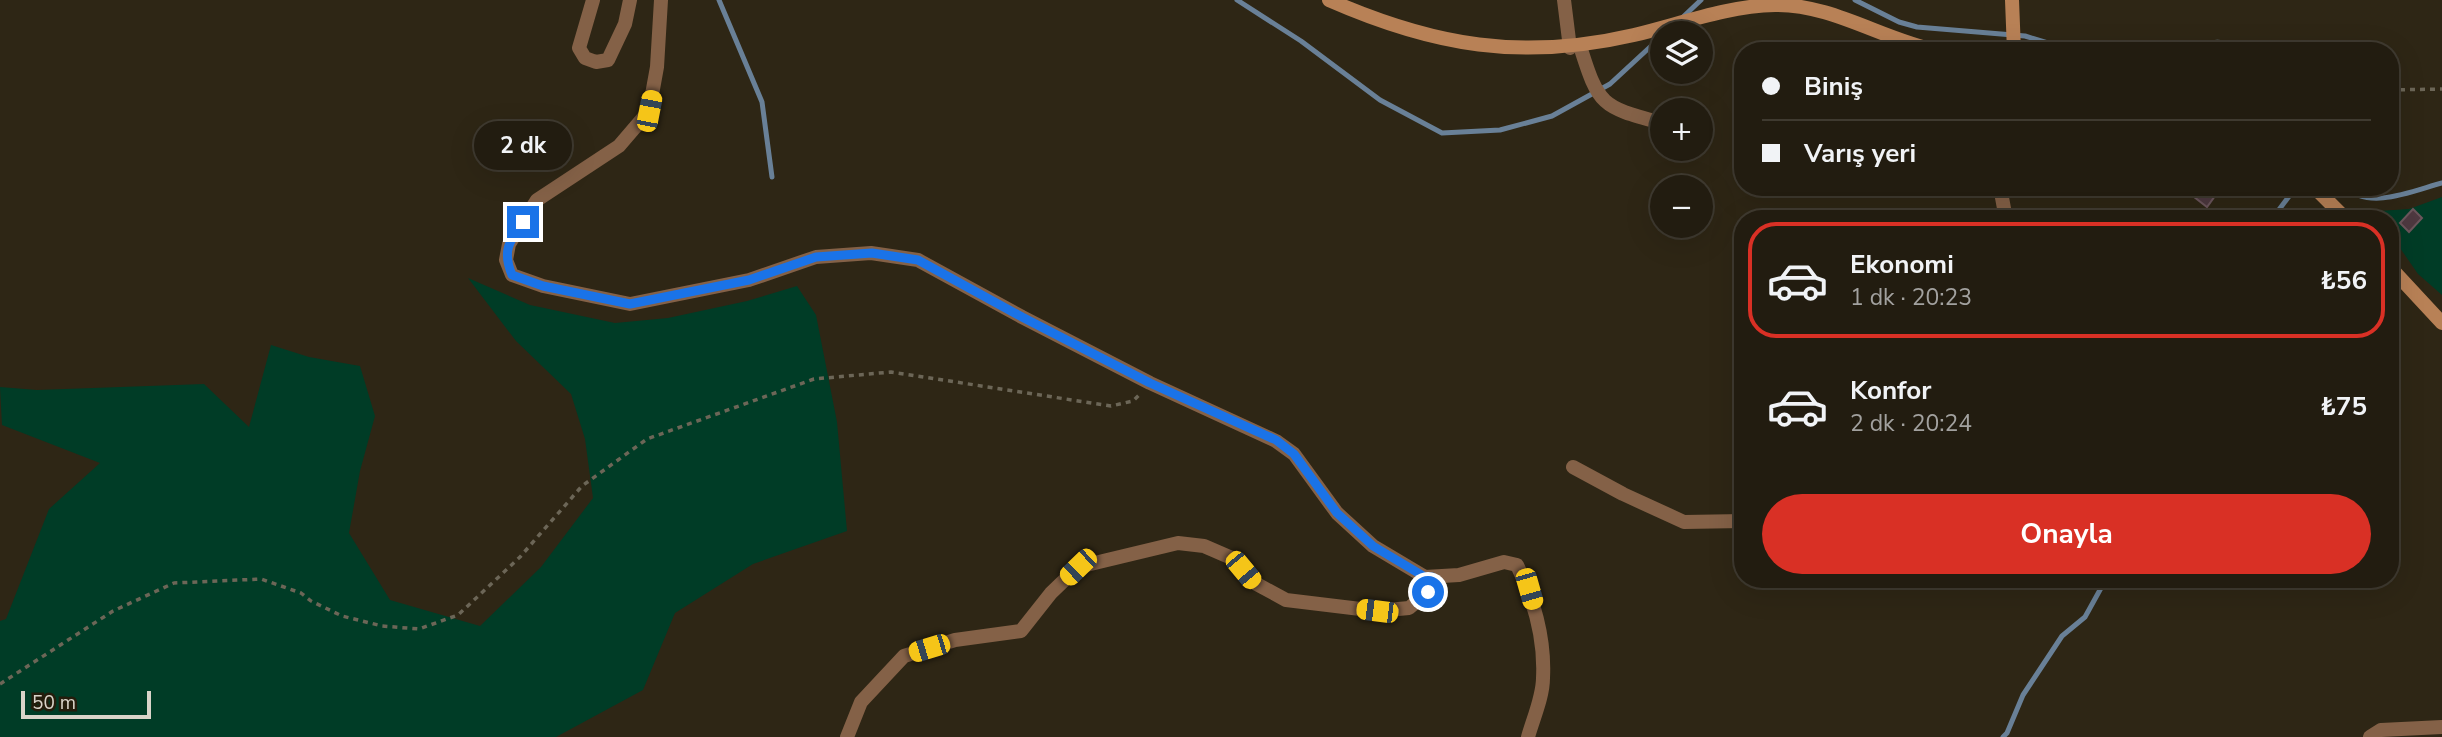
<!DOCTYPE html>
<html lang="tr">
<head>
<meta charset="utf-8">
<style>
	:root { --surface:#221c10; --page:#2a2519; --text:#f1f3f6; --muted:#a2a19f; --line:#3f3a30; --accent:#d93025 }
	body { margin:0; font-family:"Nunito Sans",sans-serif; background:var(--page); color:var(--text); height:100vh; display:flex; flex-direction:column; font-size:26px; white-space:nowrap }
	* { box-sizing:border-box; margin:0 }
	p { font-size:23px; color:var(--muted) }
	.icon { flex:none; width:38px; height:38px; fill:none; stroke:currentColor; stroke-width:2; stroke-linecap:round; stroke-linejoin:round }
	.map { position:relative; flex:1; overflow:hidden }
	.sheet { position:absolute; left:1734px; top:210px; width:665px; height:378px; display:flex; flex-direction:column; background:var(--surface); border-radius:28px; box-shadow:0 7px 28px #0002,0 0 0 2px var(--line) }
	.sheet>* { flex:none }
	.banner { position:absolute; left:1734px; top:42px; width:665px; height:154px; border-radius:28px; box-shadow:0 7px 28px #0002,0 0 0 2px var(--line); display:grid; align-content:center; height:154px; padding:0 28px; background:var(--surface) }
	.tools { position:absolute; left:1650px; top:21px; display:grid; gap:14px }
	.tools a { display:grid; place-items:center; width:63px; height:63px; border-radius:50%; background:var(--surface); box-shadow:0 7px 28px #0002,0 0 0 2px var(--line); font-size:35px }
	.scale { position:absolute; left:21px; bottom:18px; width:130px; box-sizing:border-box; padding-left:7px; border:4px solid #d9d4c9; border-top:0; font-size:19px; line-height:24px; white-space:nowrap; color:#d9d4c9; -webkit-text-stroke:5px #241d0c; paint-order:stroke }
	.end { position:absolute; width:32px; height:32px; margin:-16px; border:9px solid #1a73e8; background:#fff; box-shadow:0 0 0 4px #fff }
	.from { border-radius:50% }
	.bubble { position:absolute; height:49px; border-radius:24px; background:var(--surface); box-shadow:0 7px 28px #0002,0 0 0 2px var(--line); font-size:23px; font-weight:700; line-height:49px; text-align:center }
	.car { position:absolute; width:21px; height:42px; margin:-21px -10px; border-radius:9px; box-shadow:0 0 5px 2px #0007; background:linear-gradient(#f5c518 24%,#345 0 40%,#f5c518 0 76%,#345 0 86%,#f5c518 0) }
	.banner b { display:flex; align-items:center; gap:24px; height:66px; font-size:26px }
	.banner b+b { border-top:2px solid var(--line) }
	.banner i { width:18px; height:18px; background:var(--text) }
	ul { padding:12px 0 0; list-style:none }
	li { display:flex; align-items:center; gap:21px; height:116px; margin:0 14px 10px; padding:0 14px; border:4px solid transparent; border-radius:28px }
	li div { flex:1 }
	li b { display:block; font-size:26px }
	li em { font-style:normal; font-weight:700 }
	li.selected { border-color:var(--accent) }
	li>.icon { width:63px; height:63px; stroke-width:1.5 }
	.action { display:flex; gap:14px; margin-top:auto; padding:14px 28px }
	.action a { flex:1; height:80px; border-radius:42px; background:var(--accent); color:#fff; font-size:28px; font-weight:700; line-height:80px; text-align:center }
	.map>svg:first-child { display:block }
</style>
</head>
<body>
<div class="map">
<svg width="2442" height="737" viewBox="0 0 2442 737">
	<rect width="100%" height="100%" fill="#2e2615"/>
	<!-- green -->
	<g fill="#003c26">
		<polygon points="2442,197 2442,295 2418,274 2391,235 2390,219 2373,219 2364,212 2409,209"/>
		<polygon points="468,278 530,305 615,323 668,318 747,301 797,286 816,315 837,422 847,531 753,564 675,613 643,690 556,737 0,737 0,621 6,619 49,509 100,463 2,425 0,387 37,390 204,384 249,427 271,345 309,357 360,366 375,416 360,471 349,533 390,600 480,626 541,567 593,498 585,439 571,394 516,341"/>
	</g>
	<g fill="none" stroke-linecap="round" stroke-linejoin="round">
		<!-- stream -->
		<g stroke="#698097" stroke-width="5">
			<polyline points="719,0 762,102 772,177"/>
			<polyline points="1237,0 1301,41 1380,100 1442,133 1500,130 1552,116 1610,84 1662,36"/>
			<polyline points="1855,0 1899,22 1917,27 2025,36 2074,51"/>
			<polyline points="1683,17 1701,0"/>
			<path d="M 2186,51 C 2208,42 2222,37 2243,51"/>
			<path d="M 2346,187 C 2369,211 2415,190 2442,183"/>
			<polyline points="2272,219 2296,187"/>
			<polyline points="2003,737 2007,733 2023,695 2062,636 2085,617 2106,579"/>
		</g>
	</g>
	<!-- building -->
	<g fill="#4d383f" stroke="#6b555b" stroke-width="2">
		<polygon points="2193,187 2217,187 2220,189 2207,207 2189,193"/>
		<polygon points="2413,209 2422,218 2409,232 2400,223"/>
	</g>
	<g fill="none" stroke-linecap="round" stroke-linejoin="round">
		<!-- path -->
		<g stroke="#6c6657" stroke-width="3.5" stroke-dasharray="5 5" stroke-linecap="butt">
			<polyline points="2390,90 2442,89"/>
			<polyline points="0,684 113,611 174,583 261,579 301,593 311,601 342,616 382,626 419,629 458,615 520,557 582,486 647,439 814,379 891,372 1111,406 1133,401 1139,395"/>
		</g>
		<!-- street -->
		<g stroke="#846147" stroke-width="14">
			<polyline points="593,0 579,48 585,58 596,62 608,60 625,24 630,0"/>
			<path d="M 661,0 L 657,67 L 649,111 L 619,146 L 537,200 L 509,244 L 506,260 L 512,275 L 543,286 L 630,304 L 749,280 L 816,257 L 871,253 L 918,260 L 1022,317 L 1150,383 L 1276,441 L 1294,454 L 1337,513 L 1373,546 L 1425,577 L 1459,575 L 1504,562 L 1517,565 C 1534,600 1545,639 1543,678 C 1543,697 1533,719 1528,737"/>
			<polyline points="1564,0 1570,48"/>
			<path d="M 1580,46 C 1599,107 1602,107 1662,123"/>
			<polyline points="2000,187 2006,219"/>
			<polyline points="1573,467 1623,494 1684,522 1743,521"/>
			<polyline points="847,737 861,702 904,656 955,640 1021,631 1051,593 1078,567 1178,543 1204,546 1234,559 1253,582 1286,600 1377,611 1409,608 1428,592 1432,577"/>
			<polyline points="2370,737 2381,730 2442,727"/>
		</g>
		<!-- secondary -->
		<g stroke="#b88156" stroke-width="14">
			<path d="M 1329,0 C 1434,46 1522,61 1634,35 C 1680,24 1727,6 1775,5 C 1832,4 1883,40 1938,51"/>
			<polyline points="2012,0 2014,51"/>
			<polyline points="2314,187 2346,219"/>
			<polyline points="2390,267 2442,323"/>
		</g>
	</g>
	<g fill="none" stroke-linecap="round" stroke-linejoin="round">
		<!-- route -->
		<path stroke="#1a73e8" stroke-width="9" d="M 523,222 C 509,242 502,251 512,275 L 543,286 L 630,304 L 749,280 L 816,257 L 872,253 L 918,260 L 1022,317 L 1150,383 L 1276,440 L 1294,454 L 1337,513 L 1373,546 L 1425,577 L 1432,577 L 1428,592"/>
	</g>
</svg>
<div class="tools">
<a><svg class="icon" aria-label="layers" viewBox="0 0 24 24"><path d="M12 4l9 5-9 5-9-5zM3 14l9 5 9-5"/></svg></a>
<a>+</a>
<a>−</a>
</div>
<div class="scale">50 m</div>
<i class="end from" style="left:1428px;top:592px"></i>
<i class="end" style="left:523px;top:222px"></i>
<div class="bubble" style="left:474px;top:121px;width:98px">2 dk</div>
<i class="car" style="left:649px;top:111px;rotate:11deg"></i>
<i class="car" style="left:1078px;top:567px;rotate:226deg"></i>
<i class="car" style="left:1243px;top:570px;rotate:140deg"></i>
<i class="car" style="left:1529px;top:589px;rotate:164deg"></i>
<i class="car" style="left:1377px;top:611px;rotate:277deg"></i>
<i class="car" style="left:929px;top:648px;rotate:253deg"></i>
<div class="banner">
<b><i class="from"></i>Biniş</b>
<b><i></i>Varış yeri</b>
</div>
<section class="sheet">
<ul>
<li class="selected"><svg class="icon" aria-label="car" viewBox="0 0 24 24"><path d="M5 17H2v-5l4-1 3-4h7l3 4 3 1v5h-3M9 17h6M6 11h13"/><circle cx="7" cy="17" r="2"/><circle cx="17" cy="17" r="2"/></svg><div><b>Ekonomi</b><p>1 dk · 20:23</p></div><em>₺56</em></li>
<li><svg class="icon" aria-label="car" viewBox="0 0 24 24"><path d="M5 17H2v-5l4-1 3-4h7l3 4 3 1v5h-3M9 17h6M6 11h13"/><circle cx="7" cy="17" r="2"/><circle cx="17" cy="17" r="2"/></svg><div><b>Konfor</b><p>2 dk · 20:24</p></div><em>₺75</em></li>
</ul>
<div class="action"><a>Onayla</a></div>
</section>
</div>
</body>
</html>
